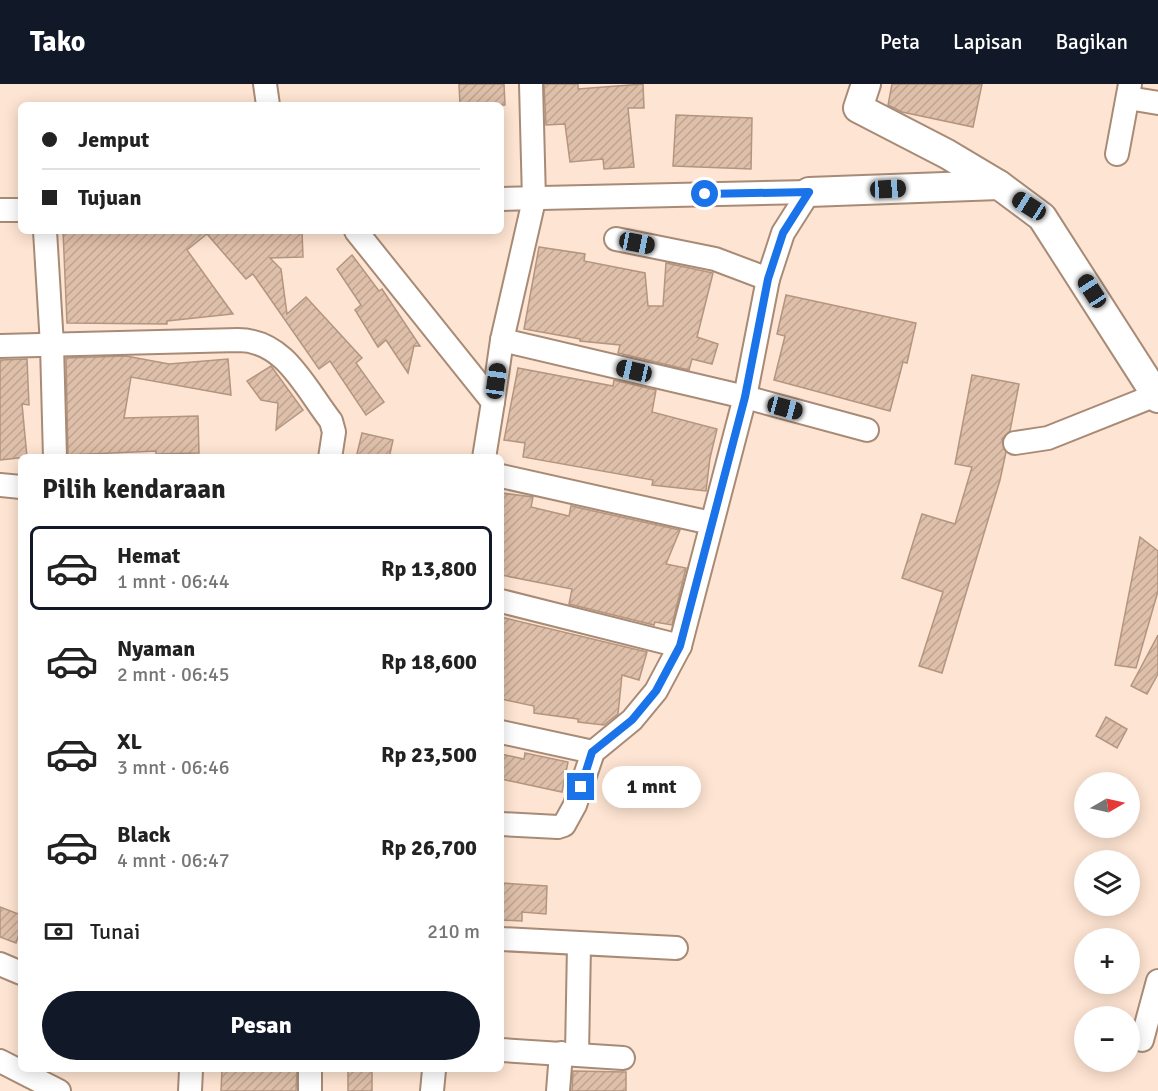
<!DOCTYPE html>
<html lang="id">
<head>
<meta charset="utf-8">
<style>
	:root { --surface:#fff; --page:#f2f2f2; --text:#222; --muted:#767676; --line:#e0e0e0; --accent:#111827 }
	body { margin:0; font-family:Signika,sans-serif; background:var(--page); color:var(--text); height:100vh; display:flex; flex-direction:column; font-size:22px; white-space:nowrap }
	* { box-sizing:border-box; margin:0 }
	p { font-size:20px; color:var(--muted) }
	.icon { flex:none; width:33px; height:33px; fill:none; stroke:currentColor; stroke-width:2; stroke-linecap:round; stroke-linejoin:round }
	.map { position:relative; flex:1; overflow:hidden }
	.panel { position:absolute; left:18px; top:370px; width:486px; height:618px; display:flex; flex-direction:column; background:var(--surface); border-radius:9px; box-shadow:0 3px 15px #0003 }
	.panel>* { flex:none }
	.banner { position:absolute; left:18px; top:18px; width:486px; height:132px; border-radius:9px; box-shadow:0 3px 15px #0003; display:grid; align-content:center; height:132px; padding:0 24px; background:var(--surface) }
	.needle { width:39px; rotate:81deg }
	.tools { position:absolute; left:1074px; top:688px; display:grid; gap:12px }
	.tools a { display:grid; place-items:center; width:66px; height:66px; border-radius:50%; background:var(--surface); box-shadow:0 3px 15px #0003; font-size:30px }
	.end { position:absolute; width:27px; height:27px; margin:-14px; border:8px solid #1a73e8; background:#fff; box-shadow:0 0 0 3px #fff }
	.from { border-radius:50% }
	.bubble { position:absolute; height:42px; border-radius:21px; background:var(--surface); box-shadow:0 3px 15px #0003; font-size:20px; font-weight:700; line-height:42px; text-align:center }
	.car { position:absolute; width:18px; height:36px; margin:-18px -9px; border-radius:8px; box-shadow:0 0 4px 2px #0007; background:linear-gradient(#222 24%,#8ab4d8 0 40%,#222 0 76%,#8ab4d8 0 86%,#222 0) }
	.banner b { display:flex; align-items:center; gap:21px; height:57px; font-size:22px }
	.banner b+b { border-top:2px solid var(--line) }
	.banner i { width:15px; height:15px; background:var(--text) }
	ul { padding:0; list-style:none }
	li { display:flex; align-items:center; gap:18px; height:84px; margin:0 12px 9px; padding:0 12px; border:3px solid transparent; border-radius:9px }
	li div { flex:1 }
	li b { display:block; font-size:22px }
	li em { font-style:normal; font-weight:700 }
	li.current { border-color:var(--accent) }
	li>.icon { width:54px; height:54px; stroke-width:1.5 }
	h2 { padding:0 24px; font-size:27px; line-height:72px }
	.pay { display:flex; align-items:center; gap:15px; height:66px; padding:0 24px; font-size:22px }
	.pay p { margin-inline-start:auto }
	.cta { display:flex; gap:12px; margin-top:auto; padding:12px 24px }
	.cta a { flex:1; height:69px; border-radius:36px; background:var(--accent); color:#fff; font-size:24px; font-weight:700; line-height:69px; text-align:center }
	header { display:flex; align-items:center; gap:36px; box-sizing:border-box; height:84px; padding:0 30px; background:var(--accent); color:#fff }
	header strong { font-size:28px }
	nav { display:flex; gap:33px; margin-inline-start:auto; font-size:21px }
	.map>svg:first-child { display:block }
</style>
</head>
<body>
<header>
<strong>Tako</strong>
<nav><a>Peta</a><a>Lapisan</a><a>Bagikan</a></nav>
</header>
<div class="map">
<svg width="1158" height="1007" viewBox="0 0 1158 1007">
	<defs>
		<pattern id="building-hatch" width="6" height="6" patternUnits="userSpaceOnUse" patternTransform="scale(1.5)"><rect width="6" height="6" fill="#debfa9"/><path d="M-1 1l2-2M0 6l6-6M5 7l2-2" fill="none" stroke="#bfa491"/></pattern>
	</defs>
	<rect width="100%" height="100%" fill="#fee4d2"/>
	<!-- building -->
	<g fill="url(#building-hatch)" stroke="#b39580" stroke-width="1.5">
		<polygon points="459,0 504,0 505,21 460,21"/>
		<polygon points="544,0 578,0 578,5 643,0 644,24 628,24 634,83 604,85 603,75 570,78 565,40 546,41"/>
		<polygon points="892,0 982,0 973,43 902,28 888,21"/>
		<polygon points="676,31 752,34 751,85 673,82"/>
		<polygon points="63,147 302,147 303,173 270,174 281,185 287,230 306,213 362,274 356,279 384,318 366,331 330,277 319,285 253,190 246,195 207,150 187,166 233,230 167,237 167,240 67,239"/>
		<polygon points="539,163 585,170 584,177 645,189 648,222 663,222 666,179 713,189 697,253 718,260 712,280 692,275 689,286 618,269 620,261 580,257 580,255 524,245"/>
		<polygon points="352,171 379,207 382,205 420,262 414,262 408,289 386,256 378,263 355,226 361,221 337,185"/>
		<polygon points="786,211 916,239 907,279 903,278 890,327 774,296 785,252 777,250"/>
		<polygon points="126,272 169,280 228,275 231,311 131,293 124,334 198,332 199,369 156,370 156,367 68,371 66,274"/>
		<polygon points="27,275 29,321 22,320 27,373 0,376 0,276"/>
		<polygon points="271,282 303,326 276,346 278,319 261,316 247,297"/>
		<polygon points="518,284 613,302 614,296 656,306 652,328 717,345 710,374 706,407 652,401 653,396 523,373 525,359 504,356"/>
		<polygon points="972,291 1019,300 1010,347 1002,355 1006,368 1000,396 942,589 919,582 943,508 902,494 922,430 955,440 972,383 955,380"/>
		<polygon points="362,349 393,356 389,374 356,374"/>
		<polygon points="501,409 533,413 531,423 569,432 571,422 680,446 666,480 686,484 672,541 655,538 654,541 569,520 572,505 501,491"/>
		<polygon points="1140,453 1158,467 1158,507 1136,584 1115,581"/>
		<polygon points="501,533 647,568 639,596 622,591 618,630 604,641 578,638 578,635 534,629 534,622 501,615"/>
		<polygon points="1158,551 1158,590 1147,610 1131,602"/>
		<polygon points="1106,633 1127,645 1117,664 1096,652"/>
		<polygon points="525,669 568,678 562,708 501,695 501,670 524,675"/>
		<polygon points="501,799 547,802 546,830 522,828 522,837 501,836"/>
		<polygon points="0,823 21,831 21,844 16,859 0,853"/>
		<polygon points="222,986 297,986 296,1007 221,1007"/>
		<rect x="348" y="986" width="24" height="21"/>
		<polygon points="573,987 626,988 626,1007 572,1007"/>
	</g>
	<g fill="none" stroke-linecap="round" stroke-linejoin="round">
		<defs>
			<g id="minor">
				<polyline points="265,0 268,21"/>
				<polyline points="1128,14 1158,19"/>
				<polyline points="1117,70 1130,0"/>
				<polyline points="501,115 809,108"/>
				<polyline points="0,126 21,126"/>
				<polyline points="45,147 52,261 55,374"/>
				<polyline points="356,147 493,318 484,374"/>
				<polyline points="616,155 715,175 768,195"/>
				<polyline points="502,256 745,313 867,346"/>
				<path d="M 0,262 L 238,256 C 285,256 305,304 331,337 L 334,348 L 330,374"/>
				<polyline points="493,318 502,256 534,116 531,0"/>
				<polyline points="1015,359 1048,354 1156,311"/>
				<polyline points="501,392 711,439"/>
				<polyline points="0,401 21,403"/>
				<polyline points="501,517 680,562"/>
				<polyline points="501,648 593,668"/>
				<polyline points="501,740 558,743 564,741 575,721 593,668 632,636 656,607 680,562 745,313 768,195 783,149 809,108"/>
				<polyline points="501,855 676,864"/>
				<polyline points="0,880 21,889"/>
				<polyline points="1142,956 1158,897"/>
				<polyline points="501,966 623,974"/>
				<polyline points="577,970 579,861"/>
				<polyline points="0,977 59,1007"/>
				<polyline points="190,1007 191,986"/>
				<polyline points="310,1007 310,986"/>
				<polyline points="432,1007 434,986"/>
				<polyline points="558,1007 561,969"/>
			</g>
			<g id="tertiary">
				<polyline points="866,0 858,24 947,70 999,101"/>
				<polyline points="809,108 999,101 1042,133 1158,314"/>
			</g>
		</defs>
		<!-- minor casing -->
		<use href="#minor" stroke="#a88b76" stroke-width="26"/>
		<!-- tertiary casing -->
		<use href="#tertiary" stroke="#a88b76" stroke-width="32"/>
		<!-- minor -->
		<use href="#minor" stroke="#fff" stroke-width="22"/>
		<!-- tertiary -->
		<use href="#tertiary" stroke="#fff" stroke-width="28"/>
	</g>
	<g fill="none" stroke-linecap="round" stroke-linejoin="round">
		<!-- route -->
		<polyline stroke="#1a73e8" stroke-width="8" points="581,703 592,668 632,636 656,607 680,562 745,313 768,195 783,149 809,108 705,110"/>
	</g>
</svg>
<div class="tools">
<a><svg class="needle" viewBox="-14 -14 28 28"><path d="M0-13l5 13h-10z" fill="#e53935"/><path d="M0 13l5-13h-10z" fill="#767676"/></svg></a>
<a><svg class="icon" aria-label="layers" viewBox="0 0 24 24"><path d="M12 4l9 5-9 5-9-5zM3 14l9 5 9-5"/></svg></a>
<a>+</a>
<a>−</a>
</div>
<i class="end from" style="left:705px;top:110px"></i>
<i class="end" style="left:581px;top:703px"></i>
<div class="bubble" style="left:602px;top:682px;width:99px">1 mnt</div>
<i class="car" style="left:888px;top:105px;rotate:87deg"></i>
<i class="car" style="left:1029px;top:122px;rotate:302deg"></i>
<i class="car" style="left:637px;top:159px;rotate:101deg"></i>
<i class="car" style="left:1092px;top:207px;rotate:327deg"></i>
<i class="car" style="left:634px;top:287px;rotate:283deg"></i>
<i class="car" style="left:496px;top:297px;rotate:8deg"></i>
<i class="car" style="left:785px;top:324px;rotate:105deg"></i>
<div class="banner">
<b><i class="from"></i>Jemput</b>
<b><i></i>Tujuan</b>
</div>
<section class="panel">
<h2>Pilih kendaraan</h2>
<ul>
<li class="current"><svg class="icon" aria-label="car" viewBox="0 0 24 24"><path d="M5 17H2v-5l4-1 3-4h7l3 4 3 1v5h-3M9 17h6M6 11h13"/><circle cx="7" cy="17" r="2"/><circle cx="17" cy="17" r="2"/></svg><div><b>Hemat</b><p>1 mnt · 06:44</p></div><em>Rp 13,800</em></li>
<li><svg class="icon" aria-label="car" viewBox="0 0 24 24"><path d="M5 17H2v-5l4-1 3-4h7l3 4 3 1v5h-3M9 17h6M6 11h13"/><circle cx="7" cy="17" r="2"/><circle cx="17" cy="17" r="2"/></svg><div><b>Nyaman</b><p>2 mnt · 06:45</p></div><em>Rp 18,600</em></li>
<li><svg class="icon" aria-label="car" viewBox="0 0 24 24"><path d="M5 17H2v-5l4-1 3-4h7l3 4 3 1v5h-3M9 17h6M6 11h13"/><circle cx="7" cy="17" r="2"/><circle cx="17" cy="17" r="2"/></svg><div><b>XL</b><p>3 mnt · 06:46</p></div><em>Rp 23,500</em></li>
<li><svg class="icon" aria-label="car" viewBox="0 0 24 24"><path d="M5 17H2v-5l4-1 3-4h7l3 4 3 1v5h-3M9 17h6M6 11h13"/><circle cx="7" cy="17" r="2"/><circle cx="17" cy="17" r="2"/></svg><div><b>Black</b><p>4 mnt · 06:47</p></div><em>Rp 26,700</em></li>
</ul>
<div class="pay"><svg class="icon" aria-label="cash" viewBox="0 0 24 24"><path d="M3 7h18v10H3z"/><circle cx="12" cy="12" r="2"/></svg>Tunai<p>210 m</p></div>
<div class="cta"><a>Pesan</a></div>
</section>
</div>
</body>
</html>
